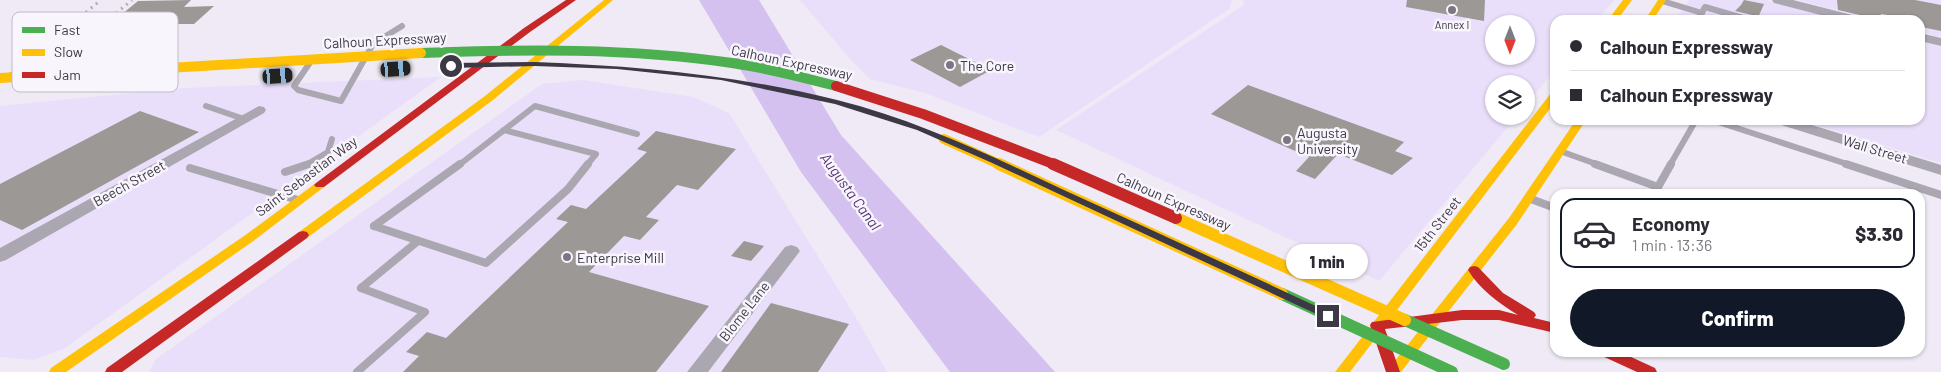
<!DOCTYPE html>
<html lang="en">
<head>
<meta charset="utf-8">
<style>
	:root { --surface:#fff; --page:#f7f7f7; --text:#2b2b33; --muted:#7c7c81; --line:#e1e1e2; --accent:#111827 }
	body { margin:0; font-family:Barlow,sans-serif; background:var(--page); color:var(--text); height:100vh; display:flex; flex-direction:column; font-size:19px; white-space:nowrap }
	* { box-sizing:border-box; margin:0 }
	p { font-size:16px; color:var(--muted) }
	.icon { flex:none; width:28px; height:28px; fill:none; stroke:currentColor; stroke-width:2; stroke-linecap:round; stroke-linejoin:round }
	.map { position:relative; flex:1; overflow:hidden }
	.panel { position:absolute; left:1550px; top:189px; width:375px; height:168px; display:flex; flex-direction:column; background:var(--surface); border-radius:15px; box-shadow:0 1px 4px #0004 }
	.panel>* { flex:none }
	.guide { position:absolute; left:1550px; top:15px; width:375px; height:110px; border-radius:15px; box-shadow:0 1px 4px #0004; display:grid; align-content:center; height:110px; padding:0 20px; background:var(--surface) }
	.needle { width:32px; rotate:180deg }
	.controls { position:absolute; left:1485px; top:15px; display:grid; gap:10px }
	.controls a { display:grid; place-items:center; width:50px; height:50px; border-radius:50%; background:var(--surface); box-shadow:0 1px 4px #0004; font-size:25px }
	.end { position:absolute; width:22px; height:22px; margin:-11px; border:6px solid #3d3845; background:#fff; box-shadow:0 0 0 2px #fff }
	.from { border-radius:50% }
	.bubble { position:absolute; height:35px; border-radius:18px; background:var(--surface); box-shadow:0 1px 4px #0004; font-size:16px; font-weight:800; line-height:35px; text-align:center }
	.car { position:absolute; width:15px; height:30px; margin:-15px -8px; border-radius:6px; box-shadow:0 0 4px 1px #0007; background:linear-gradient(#222 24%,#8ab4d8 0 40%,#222 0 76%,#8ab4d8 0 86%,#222 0) }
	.guide b { display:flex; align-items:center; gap:18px; height:48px; font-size:19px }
	.guide b+b { border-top:1px solid var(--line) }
	.guide i { width:12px; height:12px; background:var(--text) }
	ul { padding:9px 0 0; list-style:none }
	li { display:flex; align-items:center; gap:15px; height:70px; margin:0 10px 8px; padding:0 10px; border:2px solid transparent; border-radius:15px }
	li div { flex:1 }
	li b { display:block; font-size:19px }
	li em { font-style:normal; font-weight:800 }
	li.current { border-color:var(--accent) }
	li>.icon { width:45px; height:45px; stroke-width:1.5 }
	.button { display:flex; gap:10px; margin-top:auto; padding:10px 20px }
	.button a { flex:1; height:58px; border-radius:30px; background:var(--accent); color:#fff; font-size:20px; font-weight:800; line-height:58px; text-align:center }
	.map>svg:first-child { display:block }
</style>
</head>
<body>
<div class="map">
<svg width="1941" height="372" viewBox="0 0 1941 372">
	<rect width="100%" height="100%" fill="#efeaf5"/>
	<!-- built -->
	<g fill="#eadffa" fill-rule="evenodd">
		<polygon points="800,0 1232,0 1229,9 1039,137 925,93 870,79 852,61"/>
		<path d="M 1243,0 L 1614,0 L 1597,20 L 1555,20 L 1555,70 L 1526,105 L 1526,84 L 1494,84 L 1494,116 L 1517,116 L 1379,281 L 1056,130 L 1244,5 ZM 1494,24 L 1526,24 L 1526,56 L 1494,56 Z"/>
		<polygon points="1689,0 1767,0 1842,20 1675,20"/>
		<polygon points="1797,0 1941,0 1941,37 1920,32 1920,20 1874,20"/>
		<polygon points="1920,41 1941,47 1941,163 1800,120 1920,120"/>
		<polygon points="441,77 65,348 34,360 0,357 0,106 183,88"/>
		<polygon points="583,80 693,97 729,113 858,321 887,372 149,372 156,359 542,84"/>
	</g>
	<!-- water -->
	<polygon fill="#d5c1ef" points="699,0 759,0 841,135 1055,372 950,372 801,172"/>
	<!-- building -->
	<g fill="#9c9896">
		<polygon points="191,0 184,7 214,6 194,24 164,24 128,56 67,59 138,1"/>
		<polygon points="1407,0 1485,0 1484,21 1406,7"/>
		<polygon points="1744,0 1764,4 1757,20 1755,20 1752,15 1735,11 1741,5"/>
		<polygon points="1837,0 1915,0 1941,5 1941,31 1921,27 1920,20 1881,14 1880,20 1863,20 1860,15 1838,10"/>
		<polygon points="941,45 991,70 960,87 910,60"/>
		<polygon points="1248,85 1404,142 1395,151 1413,158 1392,175 1338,154 1315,179 1296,171 1309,157 1211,114"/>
		<polygon points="140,111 199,132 22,230 0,220 0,184"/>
		<polygon points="656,131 736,149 698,190 677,185 646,217 659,220 640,240 624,236 589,272 709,306 656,372 403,372 419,356 406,352 427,332 446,338 568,222 556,219 571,205 586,209 647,152 637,149"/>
		<polygon points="744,241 764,246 751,261 731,256"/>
		<polygon points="771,303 849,324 818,372 721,372"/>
	</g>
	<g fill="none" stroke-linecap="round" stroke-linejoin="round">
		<!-- lane-far1 -->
		<g stroke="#aba7b1" stroke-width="6">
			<polyline points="1662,1 1702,13"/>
			<polyline points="1698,20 1705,7 1750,20"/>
			<polyline points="309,64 294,86 298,90 341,101 373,44 402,26"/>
			<polyline points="206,106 244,119"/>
			<polyline points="1712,120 1850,165"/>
			<polyline points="504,130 596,154 587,165"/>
			<polyline points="1560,151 1599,165"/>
			<polyline points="306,165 328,152 332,139"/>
			<polyline points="459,165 535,106 637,134"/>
			<polyline points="1670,165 1696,120"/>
		</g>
		<!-- lane -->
		<g stroke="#aba7b1" stroke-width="8">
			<polyline points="1595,164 1658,187 1671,164"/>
			<polyline points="1846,164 1941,195"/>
			<polyline points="190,168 298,200"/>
			<polyline points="285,172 309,164"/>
			<polyline points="1531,199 1555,208"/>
			<polyline points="374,226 486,263 568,189 588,164"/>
			<polyline points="374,226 460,164"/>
			<polyline points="361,288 418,241"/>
			<polyline points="357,372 425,312 361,288"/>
		</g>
		<!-- street -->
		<g fill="#aba7b1" fill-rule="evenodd">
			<polygon points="1772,0 1793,0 1860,17 1861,20 1840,20 1774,3"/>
			<polygon points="1920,33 1941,38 1941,46 1920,41"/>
			<polygon points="259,106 264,107 266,110 264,113 6,260 0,262 0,248"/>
			<polygon points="1773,120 1796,120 1941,165 1941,175 1775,123"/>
			<polygon points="791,245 797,247 800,251 797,255 708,372 687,372 785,247"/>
		</g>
		<!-- slow -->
		<g fill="#ffc107" fill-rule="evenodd">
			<polygon points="604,0 613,0 493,100 307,238 299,238 297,235 299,232 485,96"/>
			<polygon points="1623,0 1632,0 1617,20 1608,20"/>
			<polygon points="1658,0 1666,0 1653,20 1645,20"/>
			<polygon points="1555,92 1555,102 1350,372 1335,372 1551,93"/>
			<polygon points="1576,120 1586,120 1517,224 1401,372 1386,372 1509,218"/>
			<polygon points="320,182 324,183 326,185 324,187 252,242 66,372 49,372 51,368 244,236 316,183"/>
		</g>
		<!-- jam -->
		<g fill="#c62828" fill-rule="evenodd">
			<polygon points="566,0 576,0 530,32 324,187 316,187 314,185 316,183 524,28"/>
			<polygon points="303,231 307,232 309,235 307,238 122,372 105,372 107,368 299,232"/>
			<path d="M 1474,266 L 1478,267 L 1503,293 L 1534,312 L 1536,315 L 1534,318 L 1555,323 L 1555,333 L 1499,320 L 1462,320 L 1385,329 L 1400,372 L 1386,372 L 1370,325 L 1372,322 L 1462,310 L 1499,310 L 1518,315 C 1499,303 1480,290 1468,270 L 1470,267 Z"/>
			<polygon points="1598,351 1618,351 1655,368 1657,372 1637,372 1600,355"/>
		</g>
		<!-- rail -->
		<g stroke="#b1aeb6" stroke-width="3" stroke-dasharray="2 4.5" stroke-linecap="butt">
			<polyline points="51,67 132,0"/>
			<polyline points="0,82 101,0"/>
		</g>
		<!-- fast-bridge-far1 -->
		<path stroke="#4caf50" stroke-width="10" d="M 421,53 C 525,49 629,48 732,63 C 767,68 802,77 836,86"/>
		<!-- fast-bridge -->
		<g stroke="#4caf50" stroke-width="12">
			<polyline points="1282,294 1452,372"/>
			<polyline points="1405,320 1504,364"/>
		</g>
		<!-- slow-bridge-far1 -->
		<g stroke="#ffc107" stroke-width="10">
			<polyline points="0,78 421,53"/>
			<polyline points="944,139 1001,165"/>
		</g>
		<!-- slow-bridge -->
		<g stroke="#ffc107" stroke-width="12">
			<polyline points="999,164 1282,294"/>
			<polyline points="1176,218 1405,320"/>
		</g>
		<!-- jam-bridge-far1 -->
		<polyline stroke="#c62828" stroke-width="10" points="836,86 923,114 1056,165"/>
		<!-- jam-bridge -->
		<polyline stroke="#c62828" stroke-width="12" points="1053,164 1176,218"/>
	</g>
	<!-- route -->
	<path fill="#3d3845" d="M 535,62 C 638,66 737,75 837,100 C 917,120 992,156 1066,191 C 1154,231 1243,272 1331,313 L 1333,316 L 1331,318 L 1325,318 L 990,162 L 917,130 L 835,104 L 721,80 L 617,69 L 535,66 L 451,68 L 448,66 L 451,63 Z"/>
	<!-- markers -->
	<g fill="#7b7683" stroke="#f8f5fc" stroke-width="2">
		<circle cx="1452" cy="10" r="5"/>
		<circle cx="950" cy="65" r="5"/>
		<circle cx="1287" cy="140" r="5"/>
		<circle cx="567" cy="257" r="5"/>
	</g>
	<g text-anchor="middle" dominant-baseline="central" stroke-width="5" stroke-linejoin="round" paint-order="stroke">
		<!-- far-poi labels -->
		<g font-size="11" fill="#3d3845" stroke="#f8f5fc">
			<text x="1452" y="24">Annex I</text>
		</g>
		<!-- street labels -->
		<g font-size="14" fill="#3d3845" stroke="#f8f5fc">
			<text transform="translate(385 40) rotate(-3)">Calhoun Expressway</text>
			<text transform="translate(792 62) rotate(12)">Calhoun Expressway</text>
			<text transform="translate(1875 149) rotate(17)">Wall Street</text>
			<text transform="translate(306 176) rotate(-37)">Saint Sebastian Way</text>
			<text transform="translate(129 183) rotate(-29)">Beech Street</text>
			<text transform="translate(1174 201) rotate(24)">Calhoun Expressway</text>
			<text transform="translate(1437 224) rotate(-52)">15th Street</text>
			<text transform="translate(744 311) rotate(-52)">Blome Lane</text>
		</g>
		<!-- poi labels -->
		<g font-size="14" fill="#3d3845" stroke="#f8f5fc" text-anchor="start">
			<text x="960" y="65">The Core</text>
			<text x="1297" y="132">Augusta<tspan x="1297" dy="16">University</tspan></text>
			<text x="577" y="257">Enterprise Mill</text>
		</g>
		<!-- water labels -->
		<g font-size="15" font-style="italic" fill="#522f76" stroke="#f8f5fc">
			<text transform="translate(851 191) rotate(54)">Augusta Canal</text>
		</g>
	</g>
	<!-- legend -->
	<rect x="12" y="12" width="166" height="80" rx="8" fill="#f8f5fc" stroke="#c0bcc5" stroke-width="1"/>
	<rect x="22" y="27" width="23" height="6" fill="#4caf50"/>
	<rect x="22" y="49" width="23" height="7" fill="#ffc107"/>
	<rect x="22" y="72" width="23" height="6" fill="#c62828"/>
	<g font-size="14" fill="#3d3845">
		<text x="54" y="35">Fast</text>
		<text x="54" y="57">Slow</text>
		<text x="54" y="80">Jam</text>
	</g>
</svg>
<div class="controls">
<a><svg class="needle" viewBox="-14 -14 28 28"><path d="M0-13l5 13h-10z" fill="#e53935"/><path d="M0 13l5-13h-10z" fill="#7c7c81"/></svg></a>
<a><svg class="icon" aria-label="layers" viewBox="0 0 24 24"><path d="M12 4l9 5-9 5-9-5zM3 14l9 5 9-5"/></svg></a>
</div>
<i class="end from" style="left:451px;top:66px"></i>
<i class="end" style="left:1328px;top:316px"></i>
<div class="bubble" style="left:1286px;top:244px;width:82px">1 min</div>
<i class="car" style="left:396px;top:69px;rotate:86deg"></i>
<i class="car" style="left:278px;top:76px;rotate:86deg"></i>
<div class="guide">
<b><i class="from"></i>Calhoun Expressway</b>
<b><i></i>Calhoun Expressway</b>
</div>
<section class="panel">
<ul>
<li class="current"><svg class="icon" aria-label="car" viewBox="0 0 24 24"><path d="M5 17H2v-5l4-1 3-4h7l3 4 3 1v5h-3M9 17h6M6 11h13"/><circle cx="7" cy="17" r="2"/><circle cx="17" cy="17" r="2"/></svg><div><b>Economy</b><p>1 min · 13:36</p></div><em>$3.30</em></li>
</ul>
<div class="button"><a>Confirm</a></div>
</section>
</div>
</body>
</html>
